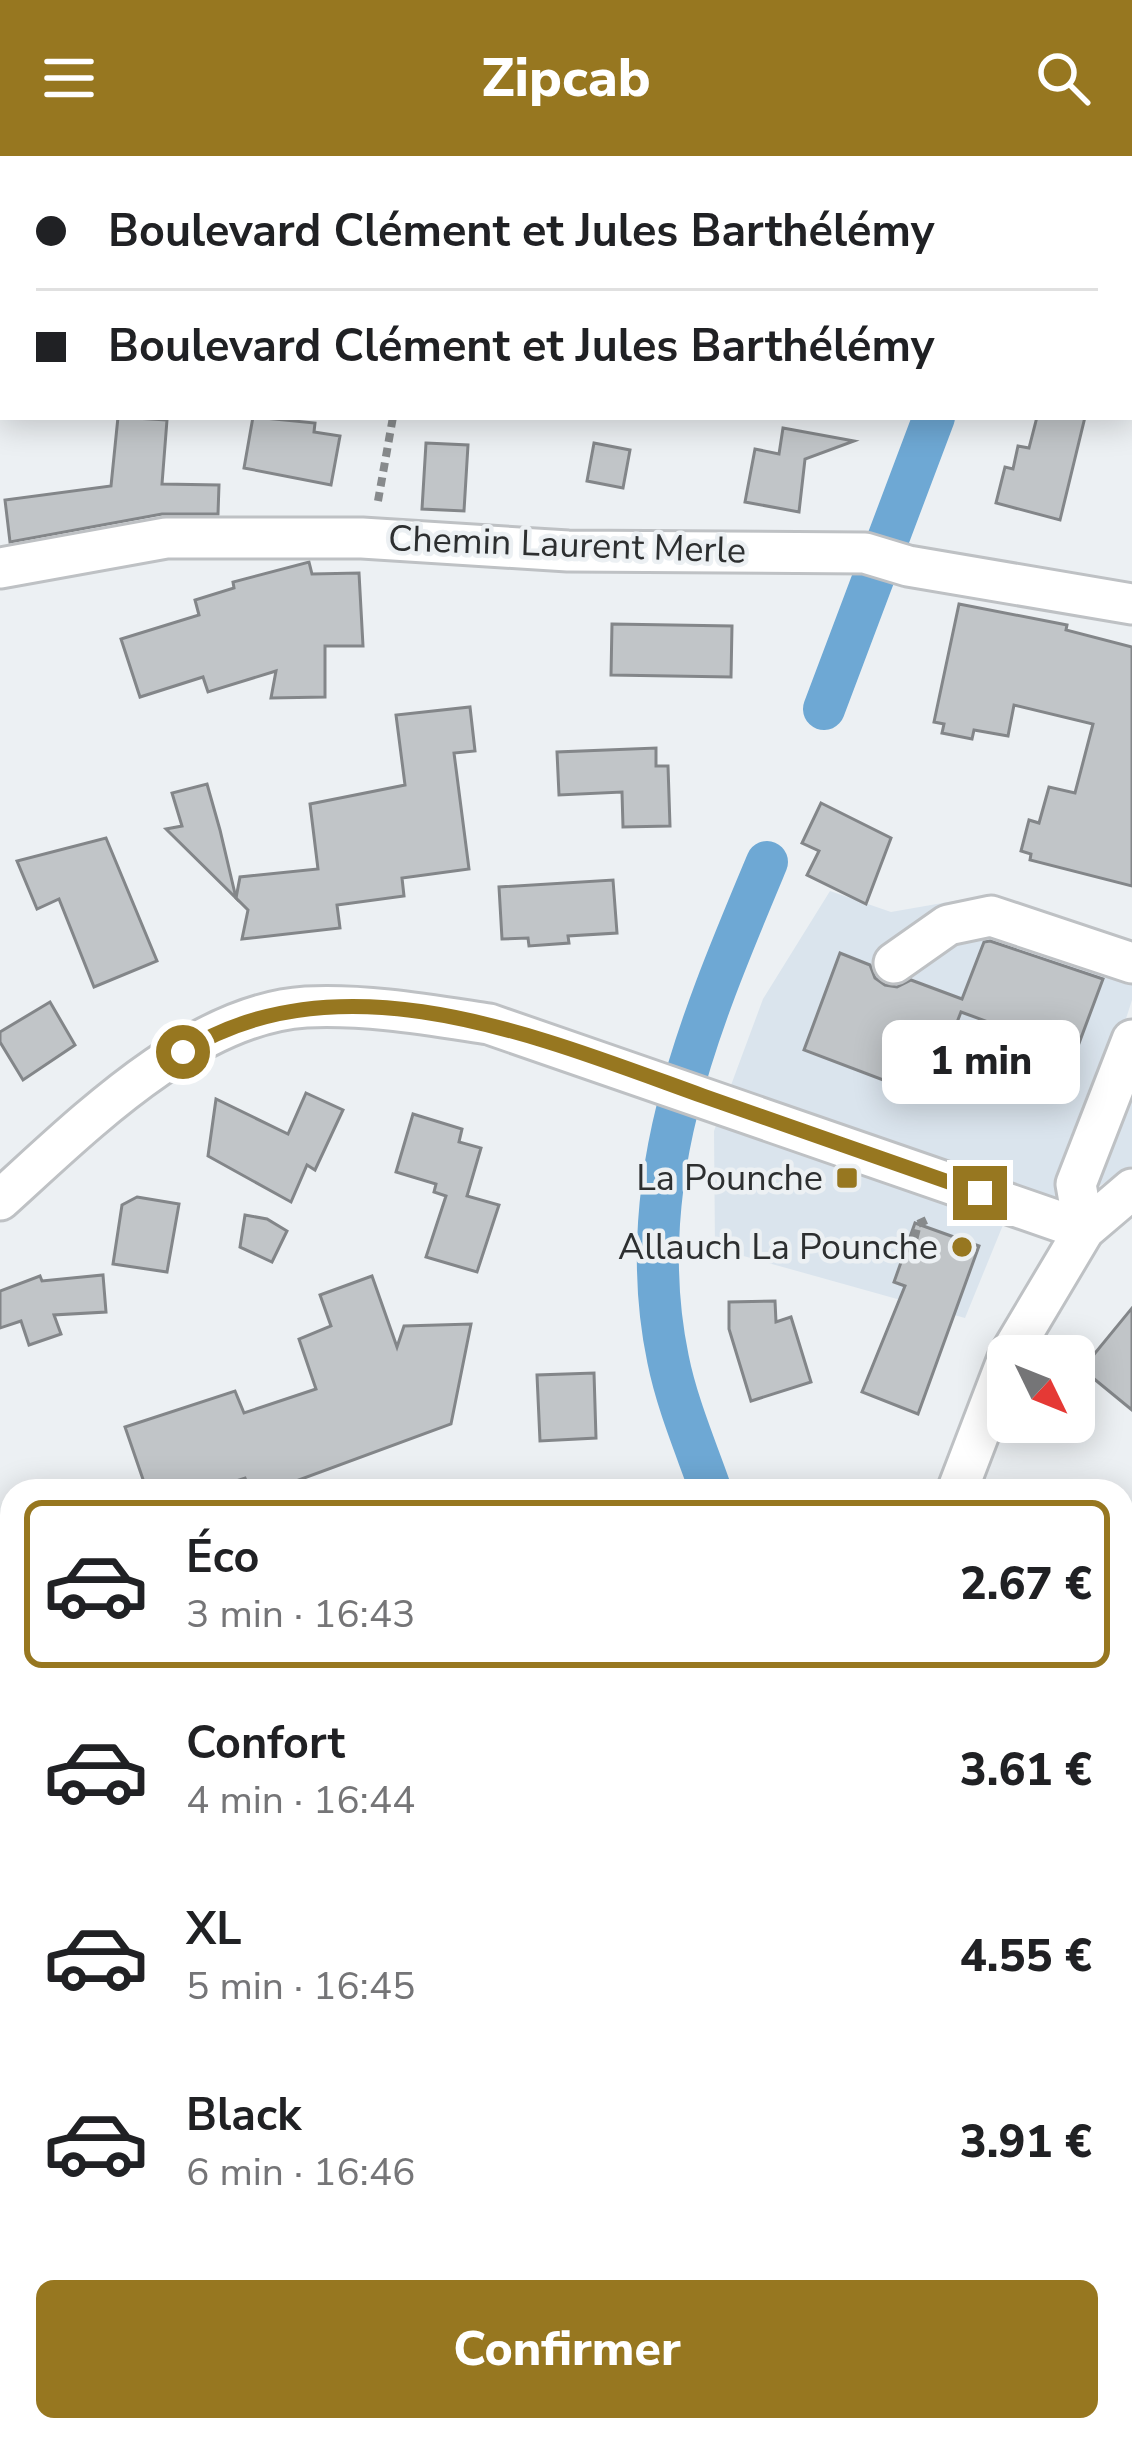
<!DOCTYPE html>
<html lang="fr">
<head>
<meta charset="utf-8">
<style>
	:root { --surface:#fff; --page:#f2f2f2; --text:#202124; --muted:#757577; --line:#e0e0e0; --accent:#977720 }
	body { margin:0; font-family:"Nunito Sans",sans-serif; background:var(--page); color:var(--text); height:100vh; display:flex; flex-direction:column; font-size:45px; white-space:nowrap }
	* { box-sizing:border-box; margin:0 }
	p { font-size:39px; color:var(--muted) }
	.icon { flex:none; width:66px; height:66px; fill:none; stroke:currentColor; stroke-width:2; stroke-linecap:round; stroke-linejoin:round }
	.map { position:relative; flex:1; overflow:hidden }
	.panel { position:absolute; left:0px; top:1323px; width:1134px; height:963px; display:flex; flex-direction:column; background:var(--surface); border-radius:36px 36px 0 0; box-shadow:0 6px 30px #0003 }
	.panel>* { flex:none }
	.top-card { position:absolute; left:0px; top:0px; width:1134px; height:264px; box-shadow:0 6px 30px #0003; display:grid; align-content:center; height:264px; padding:0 36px; background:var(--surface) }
	.needle { width:78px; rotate:133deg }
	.controls { position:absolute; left:987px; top:1179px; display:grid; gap:24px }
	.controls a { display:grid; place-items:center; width:108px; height:108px; border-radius:18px; background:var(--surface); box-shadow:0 6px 30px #0003; font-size:60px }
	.end { position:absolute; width:54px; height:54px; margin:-27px; border:15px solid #977720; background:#fff; box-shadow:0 0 0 6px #fff }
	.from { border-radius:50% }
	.bubble { position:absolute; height:84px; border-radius:18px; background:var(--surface); box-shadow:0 6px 30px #0003; font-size:39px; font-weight:800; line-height:84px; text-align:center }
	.top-card b { display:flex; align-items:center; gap:42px; height:114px; font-size:45px }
	.top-card b+b { border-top:3px solid var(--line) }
	.top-card i { width:30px; height:30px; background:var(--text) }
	ul { padding:21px 0 0; list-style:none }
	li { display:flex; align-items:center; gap:36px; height:168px; margin:0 24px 18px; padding:0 12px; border:6px solid transparent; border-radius:18px }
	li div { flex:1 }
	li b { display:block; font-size:45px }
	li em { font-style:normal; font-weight:800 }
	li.active { border-color:var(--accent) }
	li>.icon { width:108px; height:108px; stroke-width:1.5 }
	.button { display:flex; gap:24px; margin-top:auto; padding:24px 36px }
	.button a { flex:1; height:138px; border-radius:18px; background:var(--accent); color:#fff; font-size:48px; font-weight:800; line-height:138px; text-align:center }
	header { display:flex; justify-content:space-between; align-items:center; height:156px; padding:0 36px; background:var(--accent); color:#fff; font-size:54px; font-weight:800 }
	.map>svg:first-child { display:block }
</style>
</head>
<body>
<header><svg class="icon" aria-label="menu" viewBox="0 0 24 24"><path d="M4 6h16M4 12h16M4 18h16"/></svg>Zipcab<svg class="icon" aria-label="search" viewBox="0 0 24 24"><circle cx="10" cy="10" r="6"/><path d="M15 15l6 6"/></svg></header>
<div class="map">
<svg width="1132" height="2285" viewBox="0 0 1132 2285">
	<rect width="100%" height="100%" fill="#ecf0f3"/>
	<!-- built -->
	<polygon fill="#dae4ed" points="830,735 891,756 971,742 1132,786 1132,844 1112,906 1132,927 1132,1010 1057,1056 1014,1042 965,1162 715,1092 714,975 763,843"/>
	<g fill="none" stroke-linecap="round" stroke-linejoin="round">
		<!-- canal -->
		<g stroke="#6ea8d4" stroke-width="42">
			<polyline points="824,553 934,261"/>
			<path d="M 711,1335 C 696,1292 677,1248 668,1203 C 631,1026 700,866 767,706"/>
			<polyline points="652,2285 653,2274"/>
		</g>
	</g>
	<!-- building -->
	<g fill="#c1c5c8" stroke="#838689" stroke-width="3">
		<polygon points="118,261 167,264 162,328 219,329 218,358 162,358 10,386 5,344 111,330"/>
		<polygon points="253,261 315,267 314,276 340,280 331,329 244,312"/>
		<polygon points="1037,261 1085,261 1060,364 996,347 1005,311 1013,313 1018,290 1029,292"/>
		<polygon points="783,272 854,285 805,303 799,356 745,346 755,293 779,298"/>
		<polygon points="426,287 468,289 464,355 422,353"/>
		<polygon points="594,287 630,294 623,332 587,325"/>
		<polygon points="309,406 312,418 359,417 363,490 325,490 325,541 271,542 276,515 208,536 203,521 140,541 121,483 199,459 195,444 234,432 233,426"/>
		<polygon points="959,448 1067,469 1066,474 1132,491 1132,730 1030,704 1031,698 1021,695 1029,664 1039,667 1049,631 1075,637 1093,568 1014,549 1008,580 974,574 972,583 942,577 944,568 934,566"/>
		<polygon points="612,468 732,470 731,521 611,519"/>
		<polygon points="470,551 475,595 454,597 469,713 402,722 404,740 337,749 340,772 242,783 248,754 236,742 240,721 318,713 310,648 405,629 396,559"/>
		<polygon points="656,592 656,610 668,610 670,670 623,671 622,636 559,639 557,596"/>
		<polygon points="207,628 220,674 236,742 166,673 182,670 172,637"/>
		<polygon points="821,647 891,682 866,748 807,719 819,695 802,687"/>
		<polygon points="106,682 157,805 94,831 59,743 37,753 17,705"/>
		<polygon points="613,724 617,777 568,780 569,787 529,790 528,782 502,783 499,731"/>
		<polygon points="990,785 1103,823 1075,898 961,856 928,941 804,894 840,797 870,809 875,822 885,829 897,831 911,824 962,843 984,786"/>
		<polygon points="50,846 75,889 23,924 0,886 0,876"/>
		<polygon points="306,937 343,954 315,1014 307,1009 291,1046 208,1000 216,943 288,978"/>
		<polygon points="413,958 462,973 459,986 481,992 467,1040 499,1049 477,1116 426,1101 446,1040 434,1036 436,1028 396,1016"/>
		<polygon points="137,1041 179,1048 167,1116 113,1108 122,1049"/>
		<polygon points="245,1059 267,1063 287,1075 272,1106 240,1091"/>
		<polygon points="915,1067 979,1090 918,1258 862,1236 905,1130 894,1126"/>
		<polygon points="103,1119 106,1156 54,1159 61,1178 29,1189 21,1165 0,1172 0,1135 40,1120 42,1125"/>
		<polygon points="372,1120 397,1191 404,1170 471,1168 451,1268 269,1335 250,1335 245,1322 205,1335 147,1335 125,1271 235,1235 244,1257 316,1233 299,1183 331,1170 320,1139"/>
		<polygon points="775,1145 776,1166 791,1161 811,1226 751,1245 729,1173 729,1146"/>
		<polygon points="1132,1152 1132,1254 1082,1213"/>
		<polygon points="594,1217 596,1282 540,1285 537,1219"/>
	</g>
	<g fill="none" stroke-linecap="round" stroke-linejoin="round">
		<defs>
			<g id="minor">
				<polyline points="0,412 166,382 362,382 568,395 865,397 908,410 1132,448"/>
				<polyline points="894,807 948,769 991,760 1132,807"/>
				<path d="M 0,1044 C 81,971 192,858 306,851 C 367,848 429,859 489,868 L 1084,1074"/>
				<polyline points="1084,1074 1076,1028 1132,884"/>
				<polyline points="1009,1200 1084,1074 1132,1033"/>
				<polyline points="957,1335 1008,1202"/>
				<polyline points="1122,1910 1132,1897"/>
				<polyline points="0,1948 12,1957"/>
				<polyline points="1122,2141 1132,2142"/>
				<polyline points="216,2274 219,2285"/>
				<polyline points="438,2285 442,2274"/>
				<polyline points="735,2285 736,2274"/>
			</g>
		</defs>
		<!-- minor casing -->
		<use href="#minor" stroke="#bec1c4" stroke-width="45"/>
		<!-- path -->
		<g stroke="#878a8c" stroke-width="8" stroke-dasharray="9 6" stroke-linecap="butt">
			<polyline points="437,3 437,0"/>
			<polyline points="892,3 895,0"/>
			<polyline points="378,345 393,261"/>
			<polyline points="911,1097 918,1068 929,1063"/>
		</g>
		<!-- minor -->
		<use href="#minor" stroke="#fff" stroke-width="39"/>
	</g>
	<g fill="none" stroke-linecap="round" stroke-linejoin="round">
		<!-- route -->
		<path stroke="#977720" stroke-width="15" d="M 183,896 C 341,796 544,883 703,940 C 795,973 888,1004 980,1037"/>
	</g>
	<!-- markers -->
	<g fill="#977720" stroke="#ecf0f3" stroke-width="4.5">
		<rect x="835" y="1010" width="24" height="24" rx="6"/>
		<circle cx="962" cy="1091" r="12"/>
	</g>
	<g text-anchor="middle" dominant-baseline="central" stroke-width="9" stroke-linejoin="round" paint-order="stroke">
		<!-- street labels -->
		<g font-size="36" fill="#2d2f30" stroke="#ecf0f3">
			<text transform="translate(567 389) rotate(2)">Chemin Laurent Merle</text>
		</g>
		<!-- poi labels -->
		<g font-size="36" fill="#2d2f30" stroke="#ecf0f3" text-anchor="end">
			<text x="823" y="1022">La Pounche</text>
			<text x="938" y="1091">Allauch La Pounche</text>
		</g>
	</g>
</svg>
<div class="controls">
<a><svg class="needle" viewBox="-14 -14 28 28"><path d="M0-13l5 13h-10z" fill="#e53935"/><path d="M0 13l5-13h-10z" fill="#757577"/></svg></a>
</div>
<i class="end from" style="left:183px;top:896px"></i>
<i class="end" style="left:980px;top:1037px"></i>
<div class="bubble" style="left:882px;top:864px;width:198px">1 min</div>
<div class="top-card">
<b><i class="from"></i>Boulevard Clément et Jules Barthélémy</b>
<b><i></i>Boulevard Clément et Jules Barthélémy</b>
</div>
<section class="panel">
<ul>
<li class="active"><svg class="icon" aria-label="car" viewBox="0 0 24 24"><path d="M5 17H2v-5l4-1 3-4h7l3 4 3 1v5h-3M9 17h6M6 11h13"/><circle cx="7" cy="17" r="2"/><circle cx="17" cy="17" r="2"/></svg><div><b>Éco</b><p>3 min · 16:43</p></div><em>2.67 €</em></li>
<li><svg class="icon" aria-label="car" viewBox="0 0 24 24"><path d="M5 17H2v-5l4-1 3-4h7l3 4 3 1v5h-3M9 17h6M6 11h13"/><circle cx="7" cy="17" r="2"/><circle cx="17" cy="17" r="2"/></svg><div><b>Confort</b><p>4 min · 16:44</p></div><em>3.61 €</em></li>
<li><svg class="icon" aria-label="car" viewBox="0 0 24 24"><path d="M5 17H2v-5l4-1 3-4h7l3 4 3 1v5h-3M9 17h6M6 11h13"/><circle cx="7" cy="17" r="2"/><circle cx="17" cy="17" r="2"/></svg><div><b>XL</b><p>5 min · 16:45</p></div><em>4.55 €</em></li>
<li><svg class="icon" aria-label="car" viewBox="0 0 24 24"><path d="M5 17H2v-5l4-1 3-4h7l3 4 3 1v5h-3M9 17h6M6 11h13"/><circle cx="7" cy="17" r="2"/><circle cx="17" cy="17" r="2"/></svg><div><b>Black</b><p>6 min · 16:46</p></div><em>3.91 €</em></li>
</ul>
<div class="button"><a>Confirmer</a></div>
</section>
</div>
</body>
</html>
